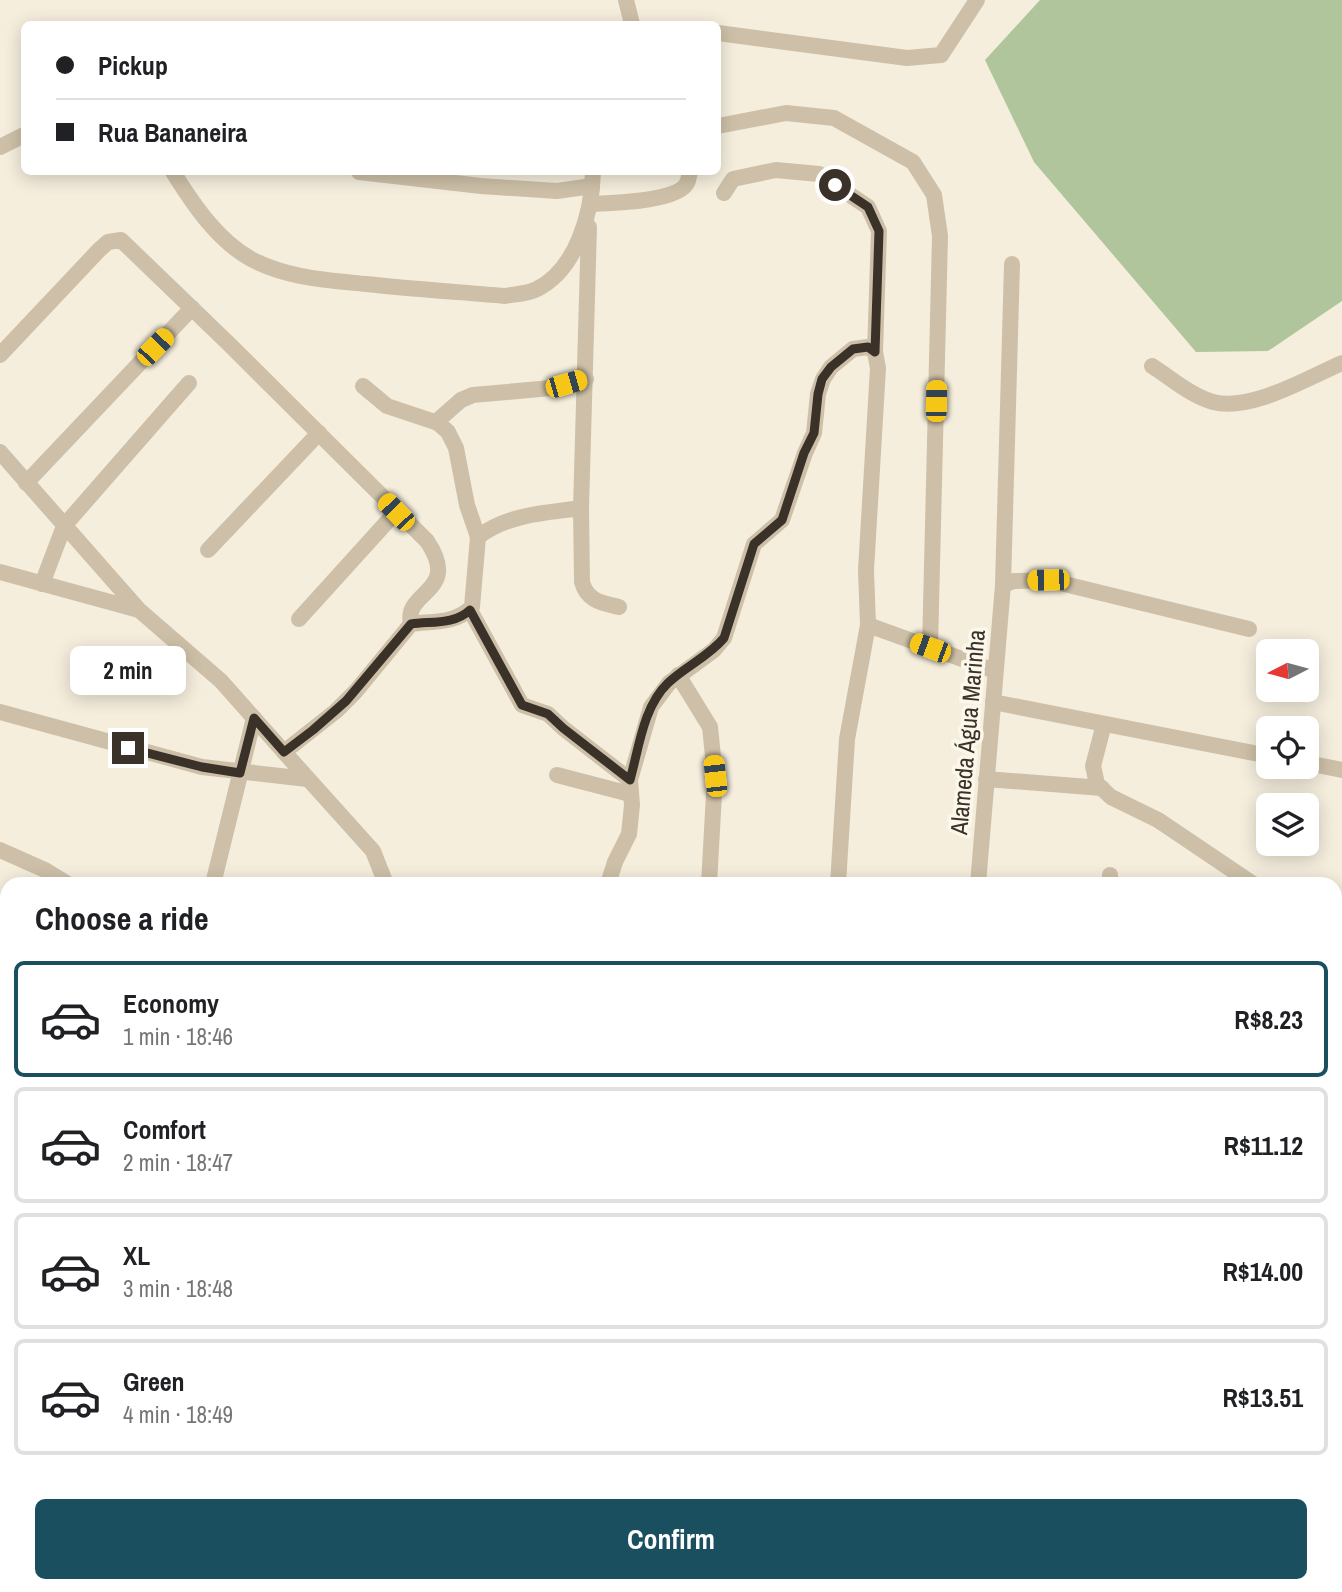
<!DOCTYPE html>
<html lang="en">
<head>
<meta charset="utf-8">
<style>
	:root { --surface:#fff; --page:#f2f2f2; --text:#202124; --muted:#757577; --line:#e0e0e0; --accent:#1a4f60 }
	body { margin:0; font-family:"Archivo Narrow",sans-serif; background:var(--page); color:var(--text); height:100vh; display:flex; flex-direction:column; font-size:26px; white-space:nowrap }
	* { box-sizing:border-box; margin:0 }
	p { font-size:23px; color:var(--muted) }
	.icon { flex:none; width:38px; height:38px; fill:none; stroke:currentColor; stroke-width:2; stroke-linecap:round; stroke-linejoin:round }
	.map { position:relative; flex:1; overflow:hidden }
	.sheet { position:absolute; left:0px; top:877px; width:1342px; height:716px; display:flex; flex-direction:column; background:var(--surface); border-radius:21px 21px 0 0; box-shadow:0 4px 18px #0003 }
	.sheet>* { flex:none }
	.top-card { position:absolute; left:21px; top:21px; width:700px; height:154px; border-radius:10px; box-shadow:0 4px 18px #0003; display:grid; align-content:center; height:154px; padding:0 35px; background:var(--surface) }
	.needle { width:46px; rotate:264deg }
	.fabs { position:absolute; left:1256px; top:639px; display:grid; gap:14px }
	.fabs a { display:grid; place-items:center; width:63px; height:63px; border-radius:10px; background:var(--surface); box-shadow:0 4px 18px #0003; font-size:35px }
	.end { position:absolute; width:32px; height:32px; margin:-16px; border:9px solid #3a3129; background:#fff; box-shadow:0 0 0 4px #fff }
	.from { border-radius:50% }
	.bubble { position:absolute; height:49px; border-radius:10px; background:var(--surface); box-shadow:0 4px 18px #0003; font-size:23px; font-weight:700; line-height:49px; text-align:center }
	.car { position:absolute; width:21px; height:42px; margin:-21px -10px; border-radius:9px; box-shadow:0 0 5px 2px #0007; background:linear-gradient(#f5c518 24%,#345 0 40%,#f5c518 0 76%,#345 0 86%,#f5c518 0) }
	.top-card b { display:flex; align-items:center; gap:24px; height:66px; font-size:26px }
	.top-card b+b { border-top:2px solid var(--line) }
	.top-card i { width:18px; height:18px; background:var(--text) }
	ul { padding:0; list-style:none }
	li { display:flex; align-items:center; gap:21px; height:116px; margin:0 14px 10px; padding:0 21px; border:4px solid var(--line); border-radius:10px }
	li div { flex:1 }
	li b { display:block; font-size:26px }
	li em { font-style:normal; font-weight:700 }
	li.on { border-color:var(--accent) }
	li>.icon { width:63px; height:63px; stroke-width:1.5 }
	h2 { padding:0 35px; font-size:32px; line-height:84px }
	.button { display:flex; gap:14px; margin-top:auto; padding:14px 35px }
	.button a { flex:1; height:80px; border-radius:10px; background:var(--accent); color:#fff; font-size:28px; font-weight:700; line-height:80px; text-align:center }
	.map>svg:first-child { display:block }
</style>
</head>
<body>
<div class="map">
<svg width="1342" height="1592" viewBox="0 0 1342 1592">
	<rect width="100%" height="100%" fill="#f5eedd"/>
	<!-- green -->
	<polygon fill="#b0c59c" points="1040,0 1342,0 1342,301 1268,351 1196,352 1034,162 985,60"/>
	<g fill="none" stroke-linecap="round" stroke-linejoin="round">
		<!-- river -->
		<g stroke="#7aa8b4" stroke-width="26">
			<polyline points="1335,1316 1342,1314"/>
			<polyline points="895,1592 900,1586"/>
		</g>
		<!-- minor -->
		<g stroke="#cec0a8" stroke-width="16">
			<polyline points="626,0 632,24"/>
			<polyline points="718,33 907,58 941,55 977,0"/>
			<polyline points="718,126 786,113 834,118 913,162 934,195 940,236 930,648"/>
			<polyline points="0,147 24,135"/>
			<path d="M 173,172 C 193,204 217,240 251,259 C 287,278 326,280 366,284 C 412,289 459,292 505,296 C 516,294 527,294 537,289 C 577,269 592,212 593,172"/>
			<polyline points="359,172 481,186 557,191 592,186"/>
			<polyline points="724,193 733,179 776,170 819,174 868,207 879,231 875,352"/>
			<path d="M 590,204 C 611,203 677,202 687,183 C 689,179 689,175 690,172"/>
			<path d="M 589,227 L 581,508 L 582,582 C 587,601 602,603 619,607"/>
			<path d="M 0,355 L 99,250 L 108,242 L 121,240 L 229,344 L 427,541 C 462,593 403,590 411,624"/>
			<path d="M 1152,366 C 1171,378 1191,396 1213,402 C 1251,412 1307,378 1342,363"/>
			<polyline points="363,386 387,406 438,423 448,432 456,448 467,505 478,537"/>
			<polyline points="436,422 461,400 473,395 551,388 586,379"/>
			<polyline points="0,452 139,610 221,681 284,752 373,851 386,884"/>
			<polyline points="26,483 192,308"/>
			<polyline points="208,550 319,433"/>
			<polyline points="0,572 139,610"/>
			<polyline points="42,584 64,526 189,383"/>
			<polyline points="1003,585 1014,581 1048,580 1249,629"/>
			<polyline points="470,610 522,705 548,714 563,728 630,780"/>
			<polyline points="299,619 396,512"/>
			<polyline points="868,625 995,671"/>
			<polyline points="678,675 710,727 715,776 709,884"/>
			<polyline points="993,702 1269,756"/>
			<polyline points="0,712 202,767 307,779"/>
			<polyline points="1104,724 1093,766 1097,784 1111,797 1158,820 1253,884"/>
			<path d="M 284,752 L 336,711 L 356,691 L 411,624 C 434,621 455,624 472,607 L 478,537 C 508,514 545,513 581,508"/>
			<polyline points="1307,763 1342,770"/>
			<polyline points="557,775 630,794"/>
			<polyline points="986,779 1102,788"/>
			<polyline points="0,850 45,870 68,884"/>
			<polyline points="213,884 254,718"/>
			<polyline points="608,884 615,862 629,834 632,805 630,780 651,707 669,683 714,650 724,638 754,544 782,520 805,453 814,433 818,394 823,379 831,367 853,349 868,347 875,352 878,368 866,570 868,625 847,739 838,884"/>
			<polyline points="978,884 1003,585 1012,264"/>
			<polyline points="1110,884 1110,875"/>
			<polyline points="1335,928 1342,932"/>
			<polyline points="0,1019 7,1027"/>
			<polyline points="0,1190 7,1192"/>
			<polyline points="1335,1232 1342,1229"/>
			<polyline points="0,1340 7,1341"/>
			<polyline points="1341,1403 1342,1403"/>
			<polyline points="0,1471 7,1472"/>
			<polyline points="353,1586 353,1592"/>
			<polyline points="606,1586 606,1592"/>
			<polyline points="814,1586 818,1592"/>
			<polyline points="839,1586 843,1592"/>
			<polyline points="1092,1586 1095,1592"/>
			<polyline points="29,1592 30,1586"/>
			<polyline points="518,1592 519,1586"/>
		</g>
		<!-- major -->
		<g stroke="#7d6b59" stroke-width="18">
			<polyline points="1335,1551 1342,1547"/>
			<polyline points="1267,1592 1278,1586"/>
		</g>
	</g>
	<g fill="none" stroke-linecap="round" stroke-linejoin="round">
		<!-- route -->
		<path stroke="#3a3129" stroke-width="9" d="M 128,748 L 202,767 L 240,773 L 254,718 L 284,752 L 313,730 L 346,701 L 411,624 C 431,621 454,625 470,610 L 522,705 L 548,714 L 563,728 L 630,780 C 639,748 643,707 668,683 C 686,666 708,657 724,638 L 754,544 L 782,520 L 804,453 L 814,433 L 818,394 L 822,379 L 831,367 L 853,349 L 868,347 L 875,352 L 879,231 L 868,207 L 835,185"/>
	</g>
	<g text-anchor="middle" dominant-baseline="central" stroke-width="7" stroke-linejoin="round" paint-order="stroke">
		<!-- street labels -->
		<g font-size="24" fill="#3a3129" stroke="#fbf7eb">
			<text transform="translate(967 732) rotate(-85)">Alameda Água Marinha</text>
		</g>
	</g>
</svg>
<div class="fabs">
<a><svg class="needle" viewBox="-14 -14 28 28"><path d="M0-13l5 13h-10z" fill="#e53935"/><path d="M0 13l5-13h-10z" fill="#757577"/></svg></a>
<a><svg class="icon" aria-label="locate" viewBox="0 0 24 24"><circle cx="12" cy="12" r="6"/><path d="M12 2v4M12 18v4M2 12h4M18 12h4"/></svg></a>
<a><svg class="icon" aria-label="layers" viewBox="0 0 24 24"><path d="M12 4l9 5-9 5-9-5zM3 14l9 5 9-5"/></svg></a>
</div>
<i class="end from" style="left:835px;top:185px"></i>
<i class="end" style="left:128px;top:748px"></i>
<div class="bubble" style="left:70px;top:646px;width:116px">2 min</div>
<i class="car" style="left:155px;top:347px;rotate:44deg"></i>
<i class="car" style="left:566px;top:384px;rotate:74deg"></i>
<i class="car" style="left:936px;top:401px;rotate:1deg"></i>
<i class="car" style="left:396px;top:512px;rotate:316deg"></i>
<i class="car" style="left:1048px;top:580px;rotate:269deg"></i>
<i class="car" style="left:930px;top:648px;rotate:290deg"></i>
<i class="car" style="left:715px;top:776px;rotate:354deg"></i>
<div class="top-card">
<b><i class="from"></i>Pickup</b>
<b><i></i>Rua Bananeira</b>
</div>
<section class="sheet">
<h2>Choose a ride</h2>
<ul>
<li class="on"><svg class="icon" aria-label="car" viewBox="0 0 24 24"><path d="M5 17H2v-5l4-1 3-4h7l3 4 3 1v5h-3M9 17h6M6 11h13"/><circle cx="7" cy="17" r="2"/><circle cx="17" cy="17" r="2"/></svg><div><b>Economy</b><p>1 min · 18:46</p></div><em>R$8.23</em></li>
<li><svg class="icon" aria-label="car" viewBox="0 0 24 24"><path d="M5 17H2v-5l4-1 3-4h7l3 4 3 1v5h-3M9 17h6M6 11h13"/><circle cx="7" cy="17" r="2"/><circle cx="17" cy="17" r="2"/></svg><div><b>Comfort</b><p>2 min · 18:47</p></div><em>R$11.12</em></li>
<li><svg class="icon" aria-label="car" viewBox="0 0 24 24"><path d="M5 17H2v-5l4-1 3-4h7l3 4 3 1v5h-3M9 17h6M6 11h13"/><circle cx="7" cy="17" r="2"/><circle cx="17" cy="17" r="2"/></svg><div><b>XL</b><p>3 min · 18:48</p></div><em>R$14.00</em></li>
<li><svg class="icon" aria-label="car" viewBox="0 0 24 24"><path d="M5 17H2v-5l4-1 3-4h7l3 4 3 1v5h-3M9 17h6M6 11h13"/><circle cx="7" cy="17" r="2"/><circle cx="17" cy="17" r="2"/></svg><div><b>Green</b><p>4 min · 18:49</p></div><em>R$13.51</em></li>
</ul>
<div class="button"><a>Confirm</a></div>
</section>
</div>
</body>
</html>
